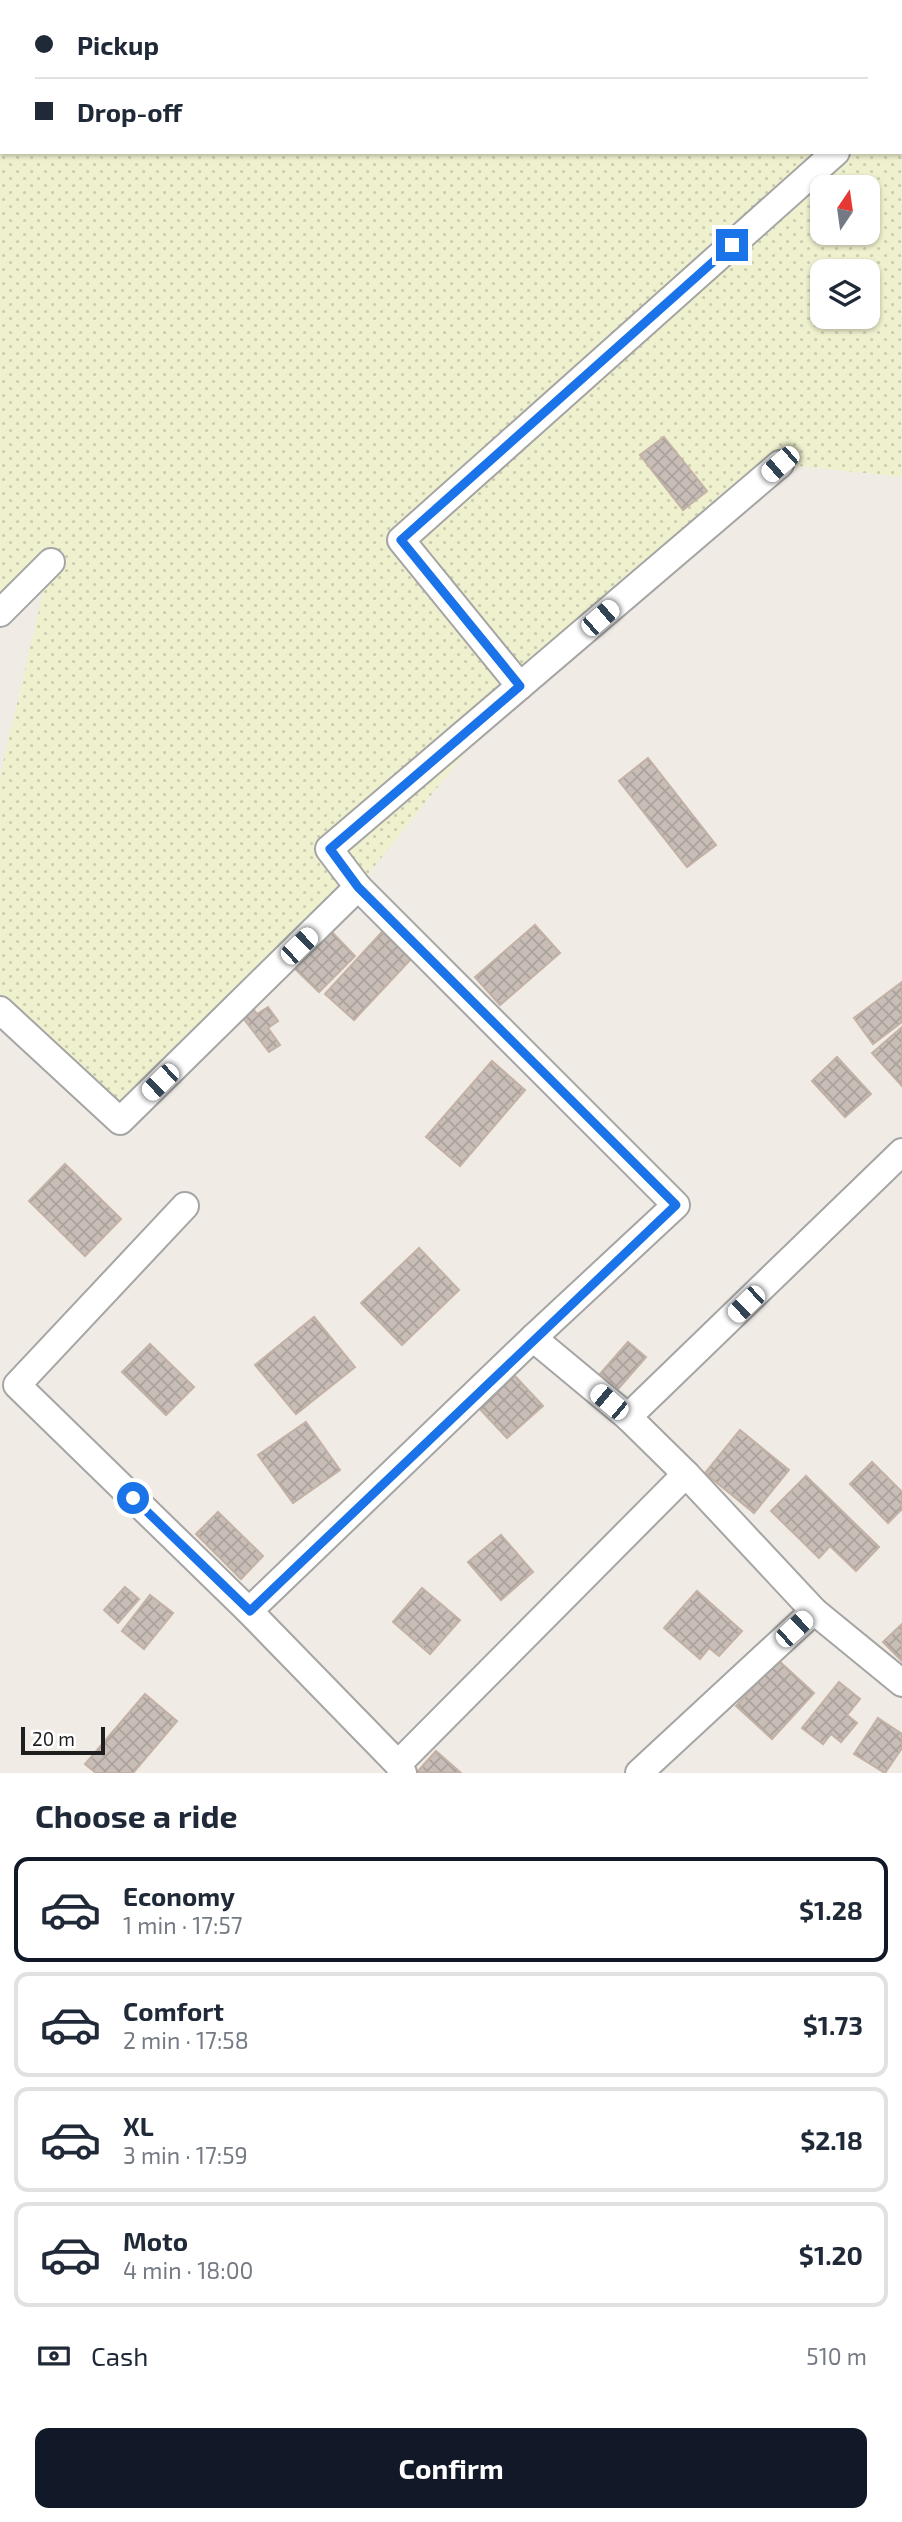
<!DOCTYPE html>
<html lang="en">
<head>
<meta charset="utf-8">
<style>
	:root { --surface:#fff; --page:#f2f2f3; --text:#1f2937; --muted:#747a83; --line:#e0e1e3; --accent:#111827 }
	body { margin:0; font-family:"Exo 2",sans-serif; background:var(--page); color:var(--text); height:100vh; display:flex; flex-direction:column; font-size:26px; white-space:nowrap }
	* { box-sizing:border-box; margin:0 }
	p { font-size:23px; color:var(--muted) }
	.icon { flex:none; width:38px; height:38px; fill:none; stroke:currentColor; stroke-width:2; stroke-linecap:round; stroke-linejoin:round }
	.map { position:relative; height:1773px; overflow:hidden }
	.sheet { display:flex; flex-direction:column; background:var(--surface); flex:1 }
	.sheet>* { flex:none }
	.top-card { position:absolute; left:0px; top:0px; width:903px; height:154px; box-shadow:0 2px 5px #0004; display:grid; align-content:center; height:154px; padding:0 35px; background:var(--surface) }
	.needle { width:46px; rotate:13deg }
	.buttons { position:absolute; left:810px; top:175px; display:grid; gap:14px }
	.buttons a { display:grid; place-items:center; width:70px; height:70px; border-radius:14px; background:var(--surface); box-shadow:0 2px 5px #0004; font-size:35px }
	.scale { position:absolute; left:21px; bottom:18px; width:84px; box-sizing:border-box; padding-left:7px; border:4px solid #1e1e1e; border-top:0; font-size:19px; line-height:24px; white-space:nowrap; color:#1e1e1e; -webkit-text-stroke:5px #fff; paint-order:stroke }
	.end { position:absolute; width:32px; height:32px; margin:-16px; border:9px solid #1a73e8; background:#fff; box-shadow:0 0 0 4px #fff }
	.from { border-radius:50% }
	.car { position:absolute; width:21px; height:42px; margin:-21px -10px; border-radius:9px; box-shadow:0 0 5px 2px #0007; background:linear-gradient(#fff 24%,#345 0 40%,#fff 0 76%,#345 0 86%,#fff 0) }
	.top-card b { display:flex; align-items:center; gap:24px; height:66px; font-size:26px }
	.top-card b+b { border-top:2px solid var(--line) }
	.top-card i { width:18px; height:18px; background:var(--text) }
	ul { padding:0; list-style:none }
	li { display:flex; align-items:center; gap:21px; height:105px; margin:0 14px 10px; padding:0 21px; border:4px solid var(--line); border-radius:14px }
	li div { flex:1 }
	li b { display:block; font-size:26px }
	li em { font-style:normal; font-weight:700 }
	li.on { border-color:var(--accent) }
	li>.icon { width:63px; height:63px; stroke-width:1.5 }
	h2 { padding:0 35px; font-size:32px; line-height:84px }
	.pay { display:flex; align-items:center; gap:18px; height:77px; padding:0 35px; font-size:26px }
	.pay p { margin-inline-start:auto }
	.cta { display:flex; gap:14px; margin-top:auto; padding:14px 35px }
	.cta a { flex:1; height:80px; border-radius:14px; background:var(--accent); color:#fff; font-size:28px; font-weight:700; line-height:80px; text-align:center }
	.map>svg:first-child { display:block }
</style>
</head>
<body>
<div class="map">
<svg width="902" height="1773" viewBox="0 0 902 1773">
	<defs>
		<pattern id="farmland-dots" width="8" height="8" patternUnits="userSpaceOnUse" patternTransform="scale(1.75)"><rect width="8" height="8" fill="#eff0ce"/><path d="M2 2h.1M6 6h.1" fill="none" stroke="#cccdb0" stroke-width="1.8" stroke-linecap="round"/></pattern>
		<pattern id="building-cross-hatch" width="8" height="8" patternUnits="userSpaceOnUse" patternTransform="scale(1.75)"><rect width="8" height="8" fill="#c8bdb7"/><path d="M0 0l8 8M0 8l8-8" fill="none" stroke="#aba29d"/></pattern>
	</defs>
	<rect width="100%" height="100%" fill="#f0ebe4"/>
	<!-- farmland -->
	<path fill="url(#farmland-dots)" fill-rule="evenodd" d="M 0,0 L 902,0 L 902,477 L 780,464 L 514,691 L 358,887 L 120,1121 L 0,1010 L 0,776 L 50,564 L 0,613 ZM 2,2 L 901,2 L 901,152 L 2,152 ZM 822,187 L 868,187 L 868,233 L 822,233 ZM 822,271 L 868,271 L 868,317 L 822,317 Z"/>
	<!-- building -->
	<g fill="url(#building-cross-hatch)" stroke="#c3b1a5" stroke-width="2">
		<polygon points="664,437 707,491 683,510 640,455"/>
		<polygon points="648,758 716,845 687,867 619,781"/>
		<polygon points="535,925 560,953 500,1005 475,977"/>
		<polygon points="327,927 355,956 319,992 290,964"/>
		<polygon points="382,932 411,959 354,1020 325,994"/>
		<polygon points="902,982 902,1022 873,1044 854,1018"/>
		<polygon points="251,1006 257,1014 268,1007 278,1021 268,1028 280,1045 269,1052 240,1014"/>
		<polygon points="902,1027 902,1086 872,1053"/>
		<polygon points="837,1057 871,1094 845,1117 812,1081"/>
		<polygon points="492,1061 525,1090 460,1166 426,1137"/>
		<polygon points="65,1164 121,1219 85,1256 29,1201"/>
		<polygon points="419,1248 459,1290 402,1345 361,1303"/>
		<polygon points="314,1317 355,1367 296,1414 255,1365"/>
		<polygon points="628,1342 646,1357 618,1389 600,1374"/>
		<polygon points="150,1344 194,1387 166,1415 122,1372"/>
		<polygon points="514,1375 543,1406 507,1438 478,1407"/>
		<polygon points="306,1422 340,1470 293,1503 258,1455"/>
		<polygon points="740,1430 789,1470 754,1513 705,1473"/>
		<polygon points="872,1462 902,1492 902,1509 888,1523 850,1484"/>
		<polygon points="806,1476 879,1547 856,1571 830,1546 819,1558 771,1511"/>
		<polygon points="218,1512 263,1556 241,1579 196,1534"/>
		<polygon points="501,1535 533,1572 501,1600 468,1562"/>
		<polygon points="125,1587 139,1599 118,1623 104,1610"/>
		<polygon points="422,1588 460,1620 430,1654 393,1622"/>
		<polygon points="697,1591 742,1631 719,1656 709,1648 700,1659 664,1628"/>
		<polygon points="150,1595 173,1613 144,1649 122,1631"/>
		<polygon points="902,1624 902,1661 883,1642"/>
		<polygon points="778,1660 814,1693 772,1739 736,1706"/>
		<polygon points="839,1682 860,1699 847,1715 857,1723 841,1742 831,1734 823,1744 802,1728"/>
		<polygon points="145,1694 177,1721 133,1773 96,1773 85,1764"/>
		<polygon points="878,1718 902,1734 902,1748 885,1773 854,1754"/>
		<polygon points="436,1751 461,1773 417,1772"/>
	</g>
	<g fill="none" stroke-linecap="round" stroke-linejoin="round">
		<defs>
			<g id="minor">
				<polyline points="0,613 51,562"/>
				<polyline points="520,686 401,540 836,152"/>
				<polyline points="358,887 329,849 780,464"/>
				<polyline points="0,1010 120,1121 358,887 676,1205 533,1338 628,1417 686,1474"/>
				<polyline points="185,1206 17,1385 249,1611"/>
				<polyline points="628,1417 902,1152"/>
				<polyline points="398,1764 249,1611 533,1338"/>
				<polyline points="403,1773 398,1764 686,1474 814,1611"/>
				<polyline points="639,1773 814,1611 902,1683"/>
			</g>
		</defs>
		<!-- minor casing -->
		<use href="#minor" stroke="#a5a5a5" stroke-width="30"/>
		<!-- minor -->
		<use href="#minor" stroke="#fff" stroke-width="26"/>
	</g>
	<g fill="none" stroke-linecap="round" stroke-linejoin="round">
		<!-- route -->
		<polyline stroke="#1a73e8" stroke-width="9" points="133,1498 250,1611 676,1205 358,887 330,849 520,686 401,540 732,245"/>
	</g>
</svg>
<div class="buttons">
<a><svg class="needle" viewBox="-14 -14 28 28"><path d="M0-13l5 13h-10z" fill="#e53935"/><path d="M0 13l5-13h-10z" fill="#747a83"/></svg></a>
<a><svg class="icon" aria-label="layers" viewBox="0 0 24 24"><path d="M12 4l9 5-9 5-9-5zM3 14l9 5 9-5"/></svg></a>
</div>
<div class="scale">20 m</div>
<i class="end from" style="left:133px;top:1498px"></i>
<i class="end" style="left:732px;top:245px"></i>
<i class="car" style="left:780px;top:464px;rotate:229deg"></i>
<i class="car" style="left:600px;top:618px;rotate:49deg"></i>
<i class="car" style="left:299px;top:946px;rotate:46deg"></i>
<i class="car" style="left:160px;top:1082px;rotate:226deg"></i>
<i class="car" style="left:746px;top:1304px;rotate:226deg"></i>
<i class="car" style="left:609px;top:1402px;rotate:310deg"></i>
<i class="car" style="left:794px;top:1629px;rotate:47deg"></i>
<div class="top-card">
<b><i class="from"></i>Pickup</b>
<b><i></i>Drop-off</b>
</div>
</div>
<section class="sheet">
<h2>Choose a ride</h2>
<ul>
<li class="on"><svg class="icon" aria-label="car" viewBox="0 0 24 24"><path d="M5 17H2v-5l4-1 3-4h7l3 4 3 1v5h-3M9 17h6M6 11h13"/><circle cx="7" cy="17" r="2"/><circle cx="17" cy="17" r="2"/></svg><div><b>Economy</b><p>1 min · 17:57</p></div><em>$1.28</em></li>
<li><svg class="icon" aria-label="car" viewBox="0 0 24 24"><path d="M5 17H2v-5l4-1 3-4h7l3 4 3 1v5h-3M9 17h6M6 11h13"/><circle cx="7" cy="17" r="2"/><circle cx="17" cy="17" r="2"/></svg><div><b>Comfort</b><p>2 min · 17:58</p></div><em>$1.73</em></li>
<li><svg class="icon" aria-label="car" viewBox="0 0 24 24"><path d="M5 17H2v-5l4-1 3-4h7l3 4 3 1v5h-3M9 17h6M6 11h13"/><circle cx="7" cy="17" r="2"/><circle cx="17" cy="17" r="2"/></svg><div><b>XL</b><p>3 min · 17:59</p></div><em>$2.18</em></li>
<li><svg class="icon" aria-label="car" viewBox="0 0 24 24"><path d="M5 17H2v-5l4-1 3-4h7l3 4 3 1v5h-3M9 17h6M6 11h13"/><circle cx="7" cy="17" r="2"/><circle cx="17" cy="17" r="2"/></svg><div><b>Moto</b><p>4 min · 18:00</p></div><em>$1.20</em></li>
</ul>
<div class="pay"><svg class="icon" aria-label="cash" viewBox="0 0 24 24"><path d="M3 7h18v10H3z"/><circle cx="12" cy="12" r="2"/></svg>Cash<p>510 m</p></div>
<div class="cta"><a>Confirm</a></div>
</section>
</body>
</html>
